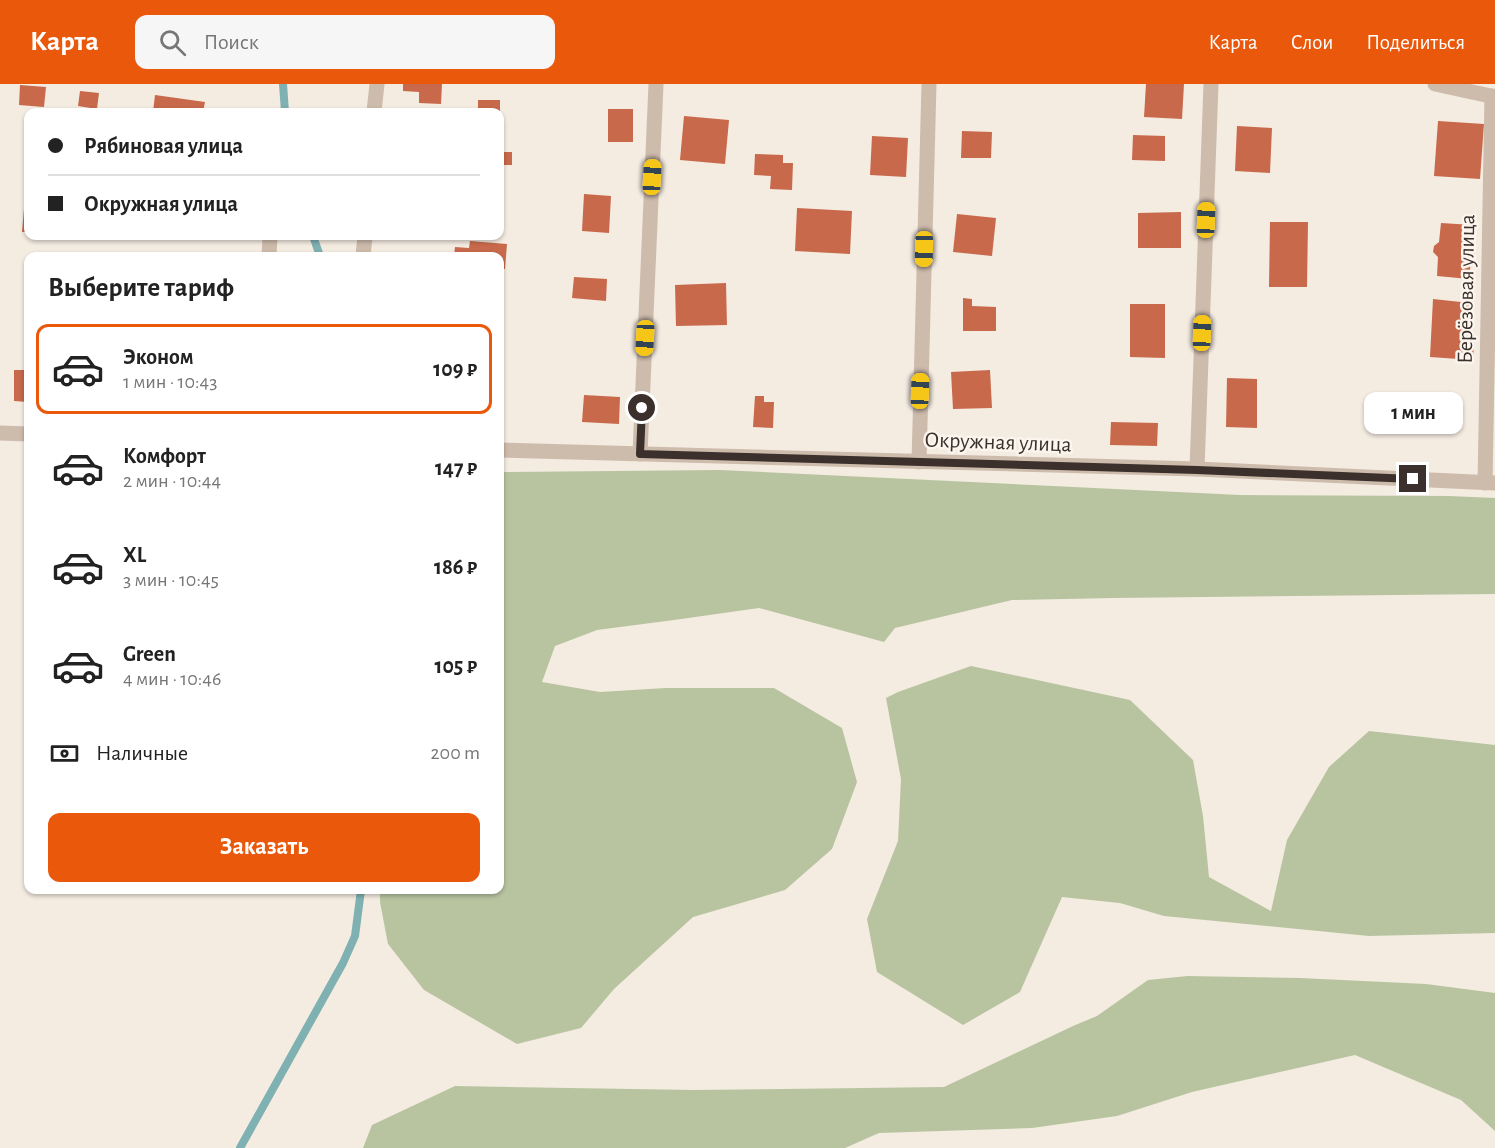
<!DOCTYPE html>
<html lang="ru">
<head>
<meta charset="utf-8">
<style>
	:root { --surface:#fff; --page:#f6f6f6; --text:#222; --muted:#767676; --line:#e0e0e0; --accent:#ea580c }
	body { margin:0; font-family:"Alegreya Sans",sans-serif; background:var(--page); color:var(--text); height:100vh; display:flex; flex-direction:column; font-size:22px; white-space:nowrap }
	* { box-sizing:border-box; margin:0 }
	p { font-size:20px; color:var(--muted) }
	.icon { flex:none; width:33px; height:33px; fill:none; stroke:currentColor; stroke-width:2; stroke-linecap:round; stroke-linejoin:round }
	.map { position:relative; flex:1; overflow:hidden }
	.side { position:absolute; left:24px; top:168px; width:480px; height:642px; display:flex; flex-direction:column; background:var(--surface); border-radius:12px; box-shadow:0 2px 4px #0004 }
	.side>* { flex:none }
	.guide { position:absolute; left:24px; top:24px; width:480px; height:132px; border-radius:12px; box-shadow:0 2px 4px #0004; display:grid; align-content:center; height:132px; padding:0 24px; background:var(--surface) }
	.end { position:absolute; width:27px; height:27px; margin:-14px; border:8px solid #3b302b; background:#fff; box-shadow:0 0 0 3px #fff }
	.from { border-radius:50% }
	.bubble { position:absolute; height:42px; border-radius:12px; background:var(--surface); box-shadow:0 2px 4px #0004; font-size:20px; font-weight:700; line-height:42px; text-align:center }
	.car { position:absolute; width:18px; height:36px; margin:-18px -9px; border-radius:8px; box-shadow:0 0 4px 2px #0007; background:linear-gradient(#f5c518 24%,#345 0 40%,#f5c518 0 76%,#345 0 86%,#f5c518 0) }
	.guide b { display:flex; align-items:center; gap:21px; height:57px; font-size:22px }
	.guide b+b { border-top:2px solid var(--line) }
	.guide i { width:15px; height:15px; background:var(--text) }
	ul { padding:0; list-style:none }
	li { display:flex; align-items:center; gap:18px; height:90px; margin:0 12px 9px; padding:0 12px; border:3px solid transparent; border-radius:12px }
	li div { flex:1 }
	li b { display:block; font-size:22px }
	li em { font-style:normal; font-weight:700 }
	li.current { border-color:var(--accent) }
	li>.icon { width:54px; height:54px; stroke-width:1.5 }
	h2 { padding:0 24px; font-size:27px; line-height:72px }
	.pay { display:flex; align-items:center; gap:15px; height:66px; padding:0 24px; font-size:22px }
	.pay p { margin-inline-start:auto }
	.action { display:flex; gap:12px; margin-top:auto; padding:12px 24px }
	.action a { flex:1; height:69px; border-radius:12px; background:var(--accent); color:#fff; font-size:24px; font-weight:700; line-height:69px; text-align:center }
	header { display:flex; align-items:center; gap:36px; box-sizing:border-box; height:84px; padding:0 30px; background:var(--accent); color:#fff }
	header strong { font-size:28px }
	nav { display:flex; gap:33px; margin-inline-start:auto; font-size:21px }
	.search { width:420px; height:54px; background:var(--page); display:flex; align-items:center; gap:15px; box-sizing:border-box; padding:0 21px; border-radius:12px; color:var(--muted); font-size:22px }
	.map>svg:first-child { display:block }
</style>
</head>
<body>
<header>
<strong>Карта</strong>
<div class="search"><svg class="icon" aria-label="search" viewBox="0 0 24 24"><circle cx="10" cy="10" r="6"/><path d="M15 15l6 6"/></svg>Поиск</div>
<nav><a>Карта</a><a>Слои</a><a>Поделиться</a></nav>
</header>
<div class="map">
<svg width="1495" height="1064" viewBox="0 0 1495 1064">
	<rect width="100%" height="100%" fill="#f4ebe1"/>
	<!-- green -->
	<g fill="#b8c4a0">
		<polygon points="720,386 1240,411 1449,412 1495,414 1495,510 1112,514 1012,516 895,544 884,558 759,524 674,536 597,546 555,562 542,598 600,608 666,604 774,604 842,644 857,698 832,765 785,806 693,833 614,905 581,944 517,960 424,906 388,860 380,818 380,806 500,806 500,388"/>
		<polygon points="971,582 1130,616 1193,676 1203,732 1209,793 1271,827 1287,756 1329,683 1369,647 1495,661 1495,849 1369,852 1164,832 1120,819 1062,813 1020,908 963,941 877,888 867,835 898,757 901,695 886,614 898,608"/>
		<polygon points="1188,892 1300,894 1426,900 1495,909 1495,1047 1461,1016 1355,971 1192,1008 1117,1032 1032,1044 879,1049 845,1064 363,1064 372,1041 455,1002 694,1006 944,1003 1073,942 1097,932 1148,896"/>
	</g>
	<g fill="none" stroke-linecap="round" stroke-linejoin="round">
		<!-- stream -->
		<g stroke="#7fb0b2" stroke-width="8">
			<polyline points="283,0 285,28"/>
			<polyline points="313,152 320,172"/>
			<polyline points="240,1064 343,879 355,852 361,806"/>
		</g>
	</g>
	<!-- building -->
	<g fill="#c8694b">
		<polygon points="403,0 442,0 441,20 419,19 419,8 403,7"/>
		<polygon points="1146,0 1184,0 1182,35 1144,33"/>
		<polygon points="20,1 46,3 44,23 19,21"/>
		<polygon points="80,7 99,9 97,25 78,22"/>
		<polygon points="155,11 205,18 203,28 153,28"/>
		<rect x="478" y="16" width="22" height="12"/>
		<rect x="608" y="25" width="25" height="33"/>
		<polygon points="684,32 729,36 725,80 680,76"/>
		<polygon points="1438,37 1484,40 1480,95 1434,92"/>
		<polygon points="1237,42 1272,44 1270,89 1235,87"/>
		<polygon points="962,47 992,48 991,74 961,74"/>
		<polygon points="1133,51 1165,52 1165,77 1132,76"/>
		<polygon points="872,52 908,54 906,93 870,91"/>
		<rect x="500" y="68" width="12" height="13"/>
		<polygon points="755,70 783,71 783,79 793,79 792,106 770,105 771,92 754,91"/>
		<polygon points="584,110 611,112 609,149 582,147"/>
		<polygon points="25,113 28,114 28,148 22,148"/>
		<polygon points="797,124 852,127 850,170 795,167"/>
		<polygon points="1181,128 1181,164 1138,164 1138,129"/>
		<polygon points="957,130 996,134 992,172 953,168"/>
		<polygon points="1270,138 1308,138 1307,203 1269,203"/>
		<polygon points="1441,139 1473,141 1472,161 1475,161 1474,176 1471,176 1469,195 1437,192 1438,173 1433,168 1434,162 1439,158"/>
		<polygon points="470,157 507,160 505,185 500,185 500,172 454,172 455,163 469,164"/>
		<polygon points="574,193 607,195 606,217 572,214"/>
		<polygon points="726,199 727,241 676,242 675,201"/>
		<polygon points="963,214 972,215 972,222 996,223 996,247 963,247"/>
		<polygon points="1433,215 1470,219 1468,256 1474,257 1473,276 1430,273"/>
		<polygon points="1130,220 1165,220 1165,274 1130,273"/>
		<polygon points="14,286 28,286 28,318 14,317"/>
		<polygon points="990,286 992,324 953,325 951,288"/>
		<polygon points="1227,294 1257,295 1257,344 1226,343"/>
		<polygon points="584,311 620,313 619,340 582,338"/>
		<polygon points="755,312 764,312 764,318 774,318 773,344 753,343"/>
		<polygon points="1111,338 1158,339 1157,362 1110,361"/>
	</g>
	<g fill="none" stroke-linecap="round" stroke-linejoin="round">
		<!-- minor -->
		<g stroke="#cdbbac" stroke-width="15">
			<polyline points="1435,0 1495,13"/>
			<polyline points="374,28 377,0"/>
			<polyline points="269,172 270,152"/>
			<polyline points="363,172 365,152"/>
			<polyline points="0,349 28,350"/>
			<polyline points="500,366 1197,385 1495,399"/>
			<polyline points="640,370 656,0"/>
			<polyline points="919,378 929,0"/>
			<polyline points="1197,385 1211,0"/>
			<polyline points="1485,399 1492,12"/>
		</g>
	</g>
	<g fill="none" stroke-linecap="round" stroke-linejoin="round">
		<!-- route -->
		<polyline stroke="#3b302b" stroke-width="8" points="642,324 640,370 1197,386 1413,395"/>
	</g>
	<g text-anchor="middle" dominant-baseline="central" stroke-width="5" stroke-linejoin="round" paint-order="stroke">
		<!-- street labels -->
		<g font-size="22" fill="#3b302b" stroke="#fbf5ee">
			<text transform="translate(1466 205) rotate(-89)">Берёзовая улица</text>
			<text transform="translate(998 358) rotate(2)">Окружная улица</text>
		</g>
	</g>
</svg>
<i class="end from" style="left:642px;top:324px"></i>
<i class="end" style="left:1413px;top:395px"></i>
<div class="bubble" style="left:1364px;top:308px;width:99px">1 мин</div>
<i class="car" style="left:652px;top:93px;rotate:3deg"></i>
<i class="car" style="left:1206px;top:136px;rotate:2deg"></i>
<i class="car" style="left:924px;top:165px;rotate:181deg"></i>
<i class="car" style="left:1202px;top:249px;rotate:2deg"></i>
<i class="car" style="left:645px;top:254px;rotate:183deg"></i>
<i class="car" style="left:920px;top:307px;rotate:2deg"></i>
<div class="guide">
<b><i class="from"></i>Рябиновая улица</b>
<b><i></i>Окружная улица</b>
</div>
<section class="side">
<h2>Выберите тариф</h2>
<ul>
<li class="current"><svg class="icon" aria-label="car" viewBox="0 0 24 24"><path d="M5 17H2v-5l4-1 3-4h7l3 4 3 1v5h-3M9 17h6M6 11h13"/><circle cx="7" cy="17" r="2"/><circle cx="17" cy="17" r="2"/></svg><div><b>Эконом</b><p>1 мин · 10:43</p></div><em>109 ₽</em></li>
<li><svg class="icon" aria-label="car" viewBox="0 0 24 24"><path d="M5 17H2v-5l4-1 3-4h7l3 4 3 1v5h-3M9 17h6M6 11h13"/><circle cx="7" cy="17" r="2"/><circle cx="17" cy="17" r="2"/></svg><div><b>Комфорт</b><p>2 мин · 10:44</p></div><em>147 ₽</em></li>
<li><svg class="icon" aria-label="car" viewBox="0 0 24 24"><path d="M5 17H2v-5l4-1 3-4h7l3 4 3 1v5h-3M9 17h6M6 11h13"/><circle cx="7" cy="17" r="2"/><circle cx="17" cy="17" r="2"/></svg><div><b>XL</b><p>3 мин · 10:45</p></div><em>186 ₽</em></li>
<li><svg class="icon" aria-label="car" viewBox="0 0 24 24"><path d="M5 17H2v-5l4-1 3-4h7l3 4 3 1v5h-3M9 17h6M6 11h13"/><circle cx="7" cy="17" r="2"/><circle cx="17" cy="17" r="2"/></svg><div><b>Green</b><p>4 мин · 10:46</p></div><em>105 ₽</em></li>
</ul>
<div class="pay"><svg class="icon" aria-label="cash" viewBox="0 0 24 24"><path d="M3 7h18v10H3z"/><circle cx="12" cy="12" r="2"/></svg>Наличные<p>200 m</p></div>
<div class="action"><a>Заказать</a></div>
</section>
</div>
</body>
</html>
